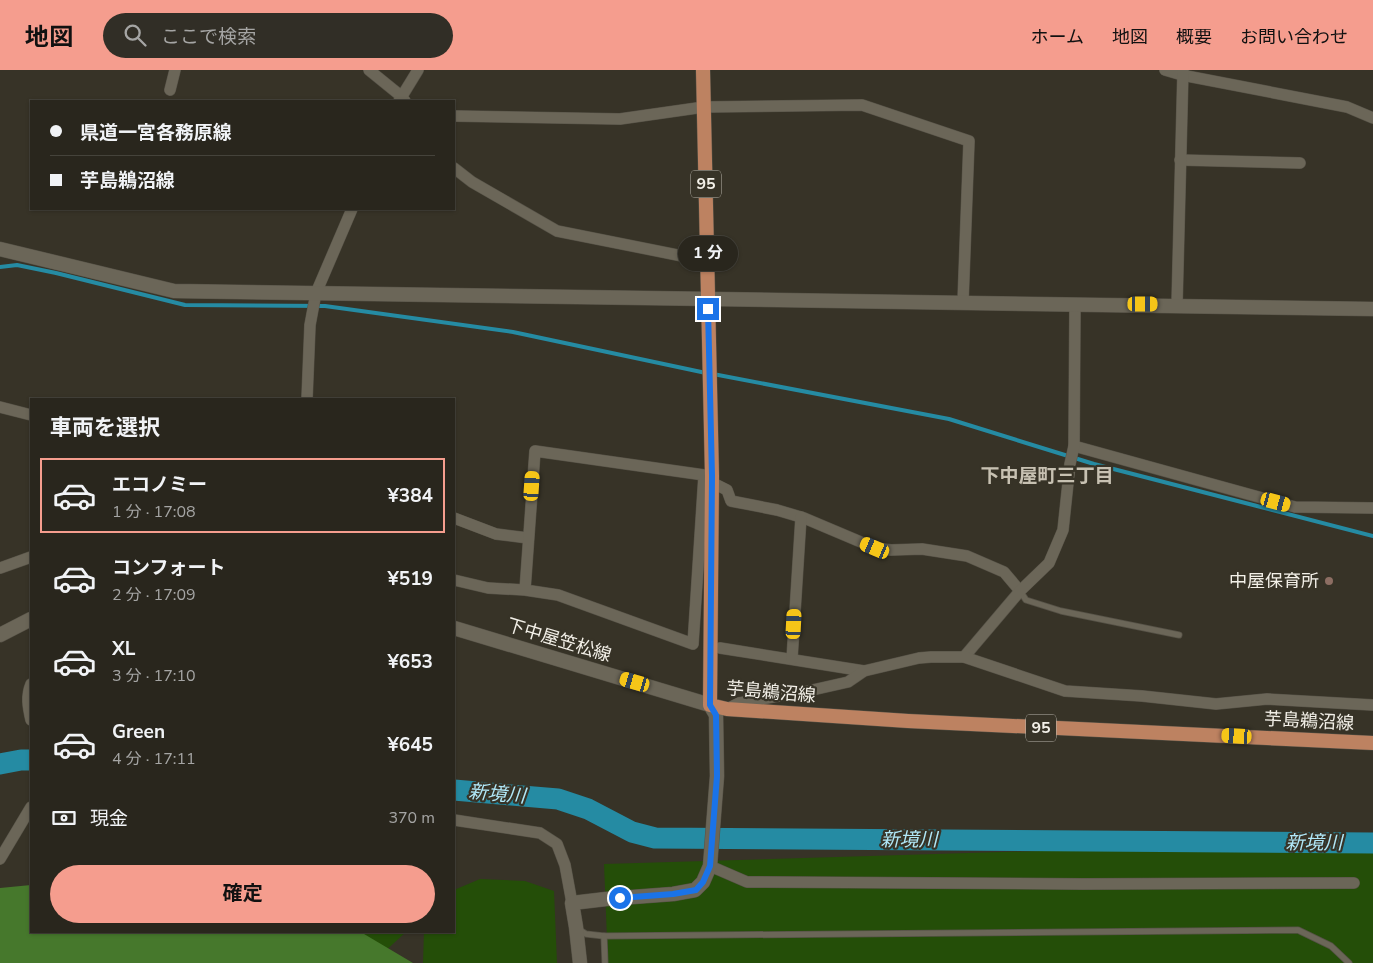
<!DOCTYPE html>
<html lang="ja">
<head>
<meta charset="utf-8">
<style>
	:root { --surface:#29261d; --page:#312e26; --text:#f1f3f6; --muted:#a5a5a4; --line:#45433b; --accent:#f59d8e }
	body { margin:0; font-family:"Nunito Sans","Noto Sans JP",sans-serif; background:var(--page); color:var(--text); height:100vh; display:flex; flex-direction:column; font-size:19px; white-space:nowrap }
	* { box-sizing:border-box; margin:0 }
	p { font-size:16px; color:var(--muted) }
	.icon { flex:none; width:28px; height:28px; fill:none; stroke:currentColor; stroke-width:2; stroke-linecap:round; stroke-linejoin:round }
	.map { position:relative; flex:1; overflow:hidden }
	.drawer { position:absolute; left:30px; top:328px; width:425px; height:535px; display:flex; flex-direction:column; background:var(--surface); border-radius:0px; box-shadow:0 1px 4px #0004,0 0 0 1px var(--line) }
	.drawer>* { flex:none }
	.top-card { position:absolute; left:30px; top:30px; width:425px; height:110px; border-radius:0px; box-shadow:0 1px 4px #0004,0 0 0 1px var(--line); display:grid; align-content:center; height:110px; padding:0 20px; background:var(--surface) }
	.end { position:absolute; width:22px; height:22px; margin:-11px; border:6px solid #1a73e8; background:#fff; box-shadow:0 0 0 2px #fff }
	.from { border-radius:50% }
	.bubble { position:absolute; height:35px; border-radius:18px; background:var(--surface); box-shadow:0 1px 4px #0004,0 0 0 1px var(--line); font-size:16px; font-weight:700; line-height:35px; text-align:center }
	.car { position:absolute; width:15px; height:30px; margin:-15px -8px; border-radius:6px; box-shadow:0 0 4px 1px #0007; background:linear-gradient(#f5c518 24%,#345 0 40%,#f5c518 0 76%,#345 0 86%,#f5c518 0) }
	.top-card b { display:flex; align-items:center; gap:18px; height:48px; font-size:19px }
	.top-card b+b { border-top:1px solid var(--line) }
	.top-card i { width:12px; height:12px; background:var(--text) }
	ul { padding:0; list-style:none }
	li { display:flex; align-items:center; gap:15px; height:75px; margin:0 10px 8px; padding:0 10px; border:2px solid transparent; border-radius:0px }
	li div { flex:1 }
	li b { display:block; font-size:19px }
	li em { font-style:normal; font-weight:700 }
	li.current { border-color:var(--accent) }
	li>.icon { width:45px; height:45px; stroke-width:1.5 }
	h2 { padding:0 20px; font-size:22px; line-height:60px }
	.pay { display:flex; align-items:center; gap:12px; height:55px; padding:0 20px; font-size:19px }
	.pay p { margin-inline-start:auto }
	.cta { display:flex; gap:10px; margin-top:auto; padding:10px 20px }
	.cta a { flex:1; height:58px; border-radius:30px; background:var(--accent); color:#111; font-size:20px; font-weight:700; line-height:58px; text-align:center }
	header { display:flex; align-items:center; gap:30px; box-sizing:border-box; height:70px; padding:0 25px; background:var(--accent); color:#111 }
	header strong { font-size:24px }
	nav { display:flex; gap:28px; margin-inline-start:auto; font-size:18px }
	.search { width:350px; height:45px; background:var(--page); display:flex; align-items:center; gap:12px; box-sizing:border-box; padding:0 18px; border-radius:28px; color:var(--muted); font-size:19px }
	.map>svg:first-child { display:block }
</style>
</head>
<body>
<header>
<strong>地図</strong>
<div class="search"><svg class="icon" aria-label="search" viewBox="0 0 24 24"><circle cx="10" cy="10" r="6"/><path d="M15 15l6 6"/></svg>ここで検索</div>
<nav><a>ホーム</a><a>地図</a><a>概要</a><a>お問い合わせ</a></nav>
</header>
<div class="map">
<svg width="1373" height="893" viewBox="0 0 1373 893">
	<rect width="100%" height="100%" fill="#373327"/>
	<!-- green -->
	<g fill="#244e08">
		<polygon points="1373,771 1373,893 608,893 604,794"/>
		<polygon points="480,809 525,811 554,821 557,893 423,893 424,861 454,861 454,820"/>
		<polygon points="287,861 407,861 381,885"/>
	</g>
	<!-- forest -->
	<polygon fill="#46782c" points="31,815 31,861 359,861 413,893 0,893 0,818"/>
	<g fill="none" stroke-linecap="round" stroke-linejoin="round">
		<!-- stream -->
		<g stroke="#258ba3" stroke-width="4">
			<polyline points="0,197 17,195 56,203 185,235 325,236 513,262 706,303"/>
			<polyline points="713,304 949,349 1094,394 1373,466"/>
		</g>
		<!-- river -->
		<g stroke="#258ba3" stroke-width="21">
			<polyline points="0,694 21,690 31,690"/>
			<polyline points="454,720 558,729 588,739 632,762 655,768 1373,773"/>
		</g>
		<defs>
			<g id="service">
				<polyline points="1020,521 1026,530 1061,541 1179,565"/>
				<polyline points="578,859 586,864 604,866 1298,860 1331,876 1349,893"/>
				<polyline points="604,866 605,893"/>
			</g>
			<g id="minor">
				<polyline points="369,0 401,26 405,31"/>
				<polyline points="1165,0 1182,5 1347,37 1373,48"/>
				<polyline points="170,20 175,0"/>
				<polyline points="399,31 418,0"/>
				<polyline points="454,46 620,49 704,37 862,35 969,71 963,232"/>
				<polyline points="1180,90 1300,93"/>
				<polyline points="454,98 472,112 557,161 707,191"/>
				<polyline points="1177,235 1183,0"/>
				<polyline points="307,329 310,255 316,223 352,139"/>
				<polyline points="0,337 31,345"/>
				<polyline points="1074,376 1295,437 1373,438"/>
				<polyline points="711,412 727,420 731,431 777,440 804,448 875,478 891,480 922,479 967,486 1004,502 1020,521"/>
				<polyline points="454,448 496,464 528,468"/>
				<polyline points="0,498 31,487"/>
				<polyline points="454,510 488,518 525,520 558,525 693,574 704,405 535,381 525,520"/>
				<polyline points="720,578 864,601"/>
				<polyline points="964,587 1020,521 1049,493 1063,460 1070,394 1074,376 1075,234"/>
				<polyline points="792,589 801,447"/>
				<path d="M 31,614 C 26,626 28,637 31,650"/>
				<polyline points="727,639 739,633 808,621 848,612 864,601 919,588 931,587 964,587 1065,621 1142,626 1216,634 1267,629 1373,635"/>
				<polyline points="454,750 540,763 557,774 565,795 572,833"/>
				<polyline points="0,789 31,737"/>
				<polyline points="710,796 747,812 1083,814 1354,813"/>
			</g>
			<polyline id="tertiary" points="0,179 174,221 1373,239"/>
			<g id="secondary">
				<polyline points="454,558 710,635 716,645 717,706 710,796 703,812 695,820 673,824 606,829 572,833 576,857 580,893"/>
				<polyline points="0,565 31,549"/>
			</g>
			<polyline id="primary" points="703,0 712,406 710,635 727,639 908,651 1373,673"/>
		</defs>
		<!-- service casing -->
		<use href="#service" stroke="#565247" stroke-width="7"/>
		<!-- minor casing -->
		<use href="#minor" stroke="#565247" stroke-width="12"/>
		<!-- tertiary casing -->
		<use href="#tertiary" stroke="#565247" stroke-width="15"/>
		<!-- secondary casing -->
		<use href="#secondary" stroke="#565247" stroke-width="15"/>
		<!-- primary casing -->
		<use href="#primary" stroke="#565247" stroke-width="15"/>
		<!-- service -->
		<use href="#service" stroke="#6b6658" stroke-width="5.5"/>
		<!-- minor -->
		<use href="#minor" stroke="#6b6658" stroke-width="11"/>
		<!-- tertiary -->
		<use href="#tertiary" stroke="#6b6658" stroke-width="14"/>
		<!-- secondary -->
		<use href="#secondary" stroke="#6b6658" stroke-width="14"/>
		<!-- primary -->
		<use href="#primary" stroke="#bd8261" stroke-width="14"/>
	</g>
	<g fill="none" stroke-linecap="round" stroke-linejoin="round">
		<!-- route -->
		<polyline stroke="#1a73e8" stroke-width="6" points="620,828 673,824 696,820 703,812 710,796 717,706 716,645 710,635 712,406 708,239"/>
	</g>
	<!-- markers -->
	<circle fill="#8d6e63" stroke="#373327" stroke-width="2" cx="1329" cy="511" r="5"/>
	<g text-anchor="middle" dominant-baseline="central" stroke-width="4.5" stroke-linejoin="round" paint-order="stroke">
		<!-- shield labels -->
		<g fill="#373327" stroke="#bbb7ae" stroke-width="1">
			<rect x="691" y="100.5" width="30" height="27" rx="4"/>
			<rect x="1026" y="644.5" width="30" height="27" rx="4"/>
		</g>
		<g font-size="16" font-weight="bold" fill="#f3f0e8">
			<text x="706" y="114">95</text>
			<text x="1041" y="658">95</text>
		</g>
		<!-- poi labels -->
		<g font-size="18" fill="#f3f0e8" stroke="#373327" text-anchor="end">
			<text x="1319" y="511">中屋保育所</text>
		</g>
		<!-- street labels -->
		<g font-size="18" fill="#f3f0e8" stroke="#373327">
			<text transform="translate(559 570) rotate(17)">下中屋笠松線</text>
			<text transform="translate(771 622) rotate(5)">芋島鵜沼線</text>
			<text transform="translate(1309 651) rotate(3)">芋島鵜沼線</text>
		</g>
		<!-- neighbourhood labels -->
		<g font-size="19" font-weight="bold" fill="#c7c1b2" stroke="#373327">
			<text x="1047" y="406">下中屋町三丁目</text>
		</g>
		<!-- water labels -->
		<g font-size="19" font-style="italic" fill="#b1e8f8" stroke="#373327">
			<text transform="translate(497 724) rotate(5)">新境川</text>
			<text x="909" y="770">新境川</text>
			<text x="1314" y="773">新境川</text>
		</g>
	</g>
</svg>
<i class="end from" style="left:620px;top:828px"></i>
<i class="end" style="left:708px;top:239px"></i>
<div class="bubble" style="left:678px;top:166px;width:60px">1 分</div>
<i class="car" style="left:1143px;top:234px;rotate:90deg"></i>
<i class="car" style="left:532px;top:416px;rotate:4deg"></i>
<i class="car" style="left:1276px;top:432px;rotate:105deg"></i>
<i class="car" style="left:875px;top:478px;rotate:293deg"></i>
<i class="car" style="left:794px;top:554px;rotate:3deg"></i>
<i class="car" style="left:635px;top:612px;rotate:286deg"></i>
<i class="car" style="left:1237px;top:666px;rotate:273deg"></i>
<div class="top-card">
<b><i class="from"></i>県道一宮各務原線</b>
<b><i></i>芋島鵜沼線</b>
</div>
<section class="drawer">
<h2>車両を選択</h2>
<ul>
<li class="current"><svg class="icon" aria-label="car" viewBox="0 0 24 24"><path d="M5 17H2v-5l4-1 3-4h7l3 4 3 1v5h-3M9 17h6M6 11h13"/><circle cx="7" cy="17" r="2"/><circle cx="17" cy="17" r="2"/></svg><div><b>エコノミー</b><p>1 分 · 17:08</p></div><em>¥384</em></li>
<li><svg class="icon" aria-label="car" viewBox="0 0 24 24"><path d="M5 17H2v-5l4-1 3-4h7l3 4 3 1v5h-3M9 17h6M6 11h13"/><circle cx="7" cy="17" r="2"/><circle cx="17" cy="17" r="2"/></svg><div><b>コンフォート</b><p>2 分 · 17:09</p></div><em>¥519</em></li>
<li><svg class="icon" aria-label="car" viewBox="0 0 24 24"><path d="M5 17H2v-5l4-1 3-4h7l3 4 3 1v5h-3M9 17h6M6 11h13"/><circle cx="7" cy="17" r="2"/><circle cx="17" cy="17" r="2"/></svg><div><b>XL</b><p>3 分 · 17:10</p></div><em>¥653</em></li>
<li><svg class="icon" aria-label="car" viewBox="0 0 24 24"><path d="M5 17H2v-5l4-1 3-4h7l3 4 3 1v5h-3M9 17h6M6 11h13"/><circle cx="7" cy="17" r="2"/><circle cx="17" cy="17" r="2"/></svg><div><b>Green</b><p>4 分 · 17:11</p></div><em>¥645</em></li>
</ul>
<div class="pay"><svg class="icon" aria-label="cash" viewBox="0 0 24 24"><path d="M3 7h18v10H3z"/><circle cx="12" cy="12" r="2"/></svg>現金<p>370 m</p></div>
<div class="cta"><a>確定</a></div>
</section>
</div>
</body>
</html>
